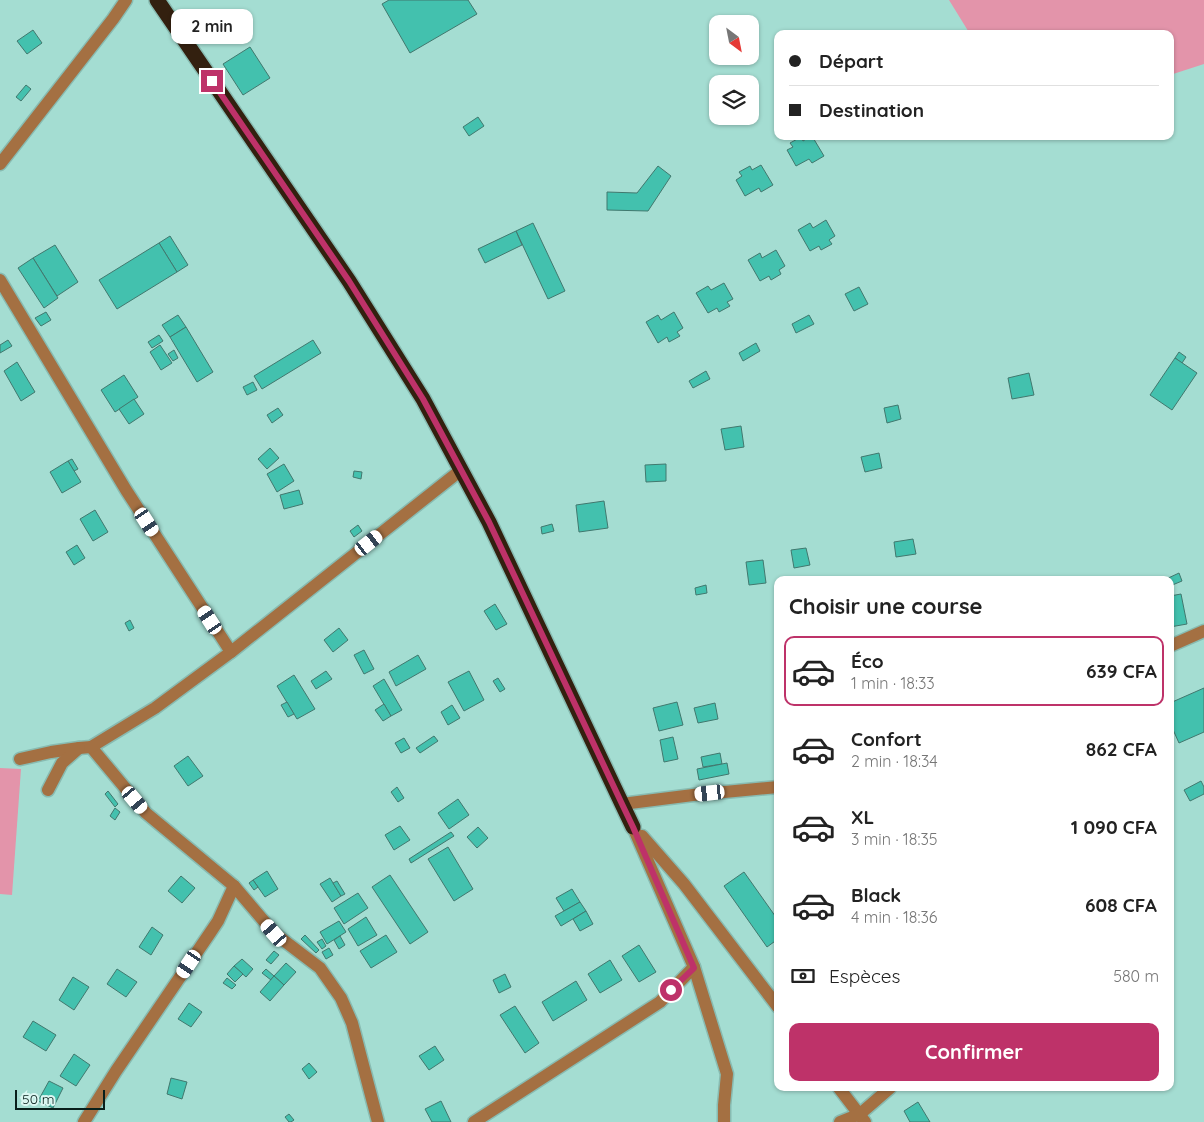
<!DOCTYPE html>
<html lang="fr">
<head>
<meta charset="utf-8">
<style>
	:root { --surface:#fff; --page:#f2f2f2; --text:#222; --muted:#767676; --line:#e0e0e0; --accent:#be3269 }
	body { margin:0; font-family:Quicksand,sans-serif; background:var(--page); color:var(--text); height:100vh; display:flex; flex-direction:column; font-size:19px; white-space:nowrap }
	* { box-sizing:border-box; margin:0 }
	p { font-size:16px; color:var(--muted) }
	.icon { flex:none; width:28px; height:28px; fill:none; stroke:currentColor; stroke-width:2; stroke-linecap:round; stroke-linejoin:round }
	.map { position:relative; flex:1; overflow:hidden }
	.panel { position:absolute; left:774px; top:576px; width:400px; height:515px; display:flex; flex-direction:column; background:var(--surface); border-radius:10px; box-shadow:0 1px 4px #0004 }
	.panel>* { flex:none }
	.top-card { position:absolute; left:774px; top:30px; width:400px; height:110px; border-radius:10px; box-shadow:0 1px 4px #0004; display:grid; align-content:center; height:110px; padding:0 15px; background:var(--surface) }
	.needle { width:32px; rotate:148deg }
	.tools { position:absolute; left:709px; top:15px; display:grid; gap:10px }
	.tools a { display:grid; place-items:center; width:50px; height:50px; border-radius:10px; background:var(--surface); box-shadow:0 1px 4px #0004; font-size:25px }
	.scale { position:absolute; left:15px; bottom:12px; width:90px; box-sizing:border-box; padding-left:5px; border:2px solid #081f1b; border-top:0; font-size:14px; line-height:18px; white-space:nowrap; color:#081f1b; -webkit-text-stroke:4px #dbf7f2; paint-order:stroke }
	.end { position:absolute; width:22px; height:22px; margin:-11px; border:6px solid #be3269; background:#fff; box-shadow:0 0 0 2px #fff }
	.from { border-radius:50% }
	.bubble { position:absolute; height:35px; border-radius:10px; background:var(--surface); box-shadow:0 1px 4px #0004; font-size:16px; font-weight:700; line-height:35px; text-align:center }
	.car { position:absolute; width:15px; height:30px; margin:-15px -8px; border-radius:6px; box-shadow:0 0 4px 1px #0007; background:linear-gradient(#fff 24%,#345 0 40%,#fff 0 76%,#345 0 86%,#fff 0) }
	.top-card b { display:flex; align-items:center; gap:18px; height:48px; font-size:19px }
	.top-card b+b { border-top:1px solid var(--line) }
	.top-card i { width:12px; height:12px; background:var(--text) }
	ul { padding:0; list-style:none }
	li { display:flex; align-items:center; gap:15px; height:70px; margin:0 10px 8px; padding:0 5px; border:2px solid transparent; border-radius:10px }
	li div { flex:1 }
	li b { display:block; font-size:19px }
	li em { font-style:normal; font-weight:700 }
	li.current { border-color:var(--accent) }
	li>.icon { width:45px; height:45px; stroke-width:1.5 }
	h2 { padding:0 15px; font-size:22px; line-height:60px }
	.pay { display:flex; align-items:center; gap:12px; height:55px; padding:0 15px; font-size:19px }
	.pay p { margin-inline-start:auto }
	.cta { display:flex; gap:10px; margin-top:auto; padding:10px 15px }
	.cta a { flex:1; height:58px; border-radius:10px; background:var(--accent); color:#fff; font-size:20px; font-weight:700; line-height:58px; text-align:center }
	.map>svg:first-child { display:block }
</style>
</head>
<body>
<div class="map">
<svg width="1204" height="1122" viewBox="0 0 1204 1122">
	<rect width="100%" height="100%" fill="#a4ddd2"/>
	<!-- green -->
	<g fill="#e394aa">
		<polygon points="949,0 1204,0 1204,64 1170,75 1170,34 970,34"/>
		<polygon points="0,768 21,769 12,895 0,894"/>
	</g>
	<!-- building -->
	<g fill="#43c1ae" stroke="#41786e">
		<polygon points="389,0 468,0 477,14 410,53 382,4"/>
		<polygon points="33,30 42,43 27,54 17,41"/>
		<polygon points="250,47 270,78 243,95 223,64"/>
		<polygon points="26,85 31,89 21,101 16,97"/>
		<polygon points="478,117 484,126 469,136 463,127"/>
		<polygon points="811,136 812,136 824,156 812,163 809,159 796,166 787,150 793,147 790,143 801,137 803,141"/>
		<polygon points="761,165 773,185 761,192 759,188 745,196 736,180 742,176 739,172 750,166 752,170"/>
		<polygon points="658,166 671,176 648,211 607,210 607,192 637,193"/>
		<polygon points="826,220 835,236 829,240 832,244 821,250 819,246 810,251 798,230 810,223 813,228"/>
		<polygon points="533,223 565,291 548,299 516,231"/>
		<polygon points="516,231 522,245 485,263 478,249"/>
		<polygon points="170,236 188,265 177,272 159,243"/>
		<polygon points="159,243 177,272 117,309 99,280"/>
		<polygon points="55,245 78,282 57,296 33,258"/>
		<polygon points="776,250 785,266 779,270 781,274 771,280 769,276 760,281 748,260 760,253 762,258"/>
		<polygon points="33,258 58,298 44,308 18,268"/>
		<polygon points="724,283 733,299 727,302 730,306 719,312 717,308 708,313 696,293 708,286 711,290"/>
		<polygon points="859,287 868,304 854,311 845,294"/>
		<polygon points="46,312 51,320 41,326 35,318"/>
		<polygon points="674,312 683,328 677,332 680,336 669,342 667,337 658,343 646,322 658,315 661,320"/>
		<polygon points="178,315 186,327 170,337 162,325"/>
		<polygon points="809,315 814,324 796,333 792,324"/>
		<polygon points="186,327 213,372 197,382 170,337"/>
		<polygon points="159,335 163,341 152,348 148,342"/>
		<polygon points="8,340 12,346 0,353 0,345"/>
		<polygon points="313,340 321,353 262,389 254,376"/>
		<polygon points="756,343 760,351 743,361 739,353"/>
		<polygon points="160,345 172,363 161,370 150,352"/>
		<polygon points="174,350 178,358 173,361 168,354"/>
		<polygon points="1179,352 1186,357 1182,363 1175,358"/>
		<polygon points="1175,358 1197,373 1172,410 1150,395"/>
		<polygon points="17,362 35,392 21,401 4,371"/>
		<polygon points="706,371 710,379 693,388 689,381"/>
		<polygon points="1029,373 1034,395 1012,399 1008,378"/>
		<polygon points="124,375 138,397 115,412 101,390"/>
		<polygon points="253,382 257,390 247,395 243,387"/>
		<polygon points="134,399 144,414 129,424 119,409"/>
		<polygon points="898,405 901,419 887,423 884,408"/>
		<polygon points="278,408 283,415 272,423 267,415"/>
		<polygon points="741,426 744,447 725,450 721,429"/>
		<polygon points="270,448 279,458 267,469 258,459"/>
		<polygon points="879,453 882,468 865,472 861,457"/>
		<polygon points="72,459 78,469 74,471 68,461"/>
		<polygon points="68,461 81,482 62,493 50,472"/>
		<polygon points="284,464 294,481 277,492 267,474"/>
		<polygon points="666,464 666,481 646,482 645,465"/>
		<polygon points="354,471 362,472 361,479 353,477"/>
		<polygon points="299,490 303,504 284,509 280,495"/>
		<polygon points="604,501 608,528 579,532 576,505"/>
		<polygon points="95,510 108,532 93,541 80,519"/>
		<polygon points="552,524 554,531 542,534 541,527"/>
		<polygon points="358,525 362,531 354,537 350,531"/>
		<polygon points="913,539 916,554 896,557 894,542"/>
		<polygon points="77,545 85,558 74,565 66,552"/>
		<polygon points="806,548 810,565 794,568 791,550"/>
		<polygon points="763,560 766,583 749,585 746,562"/>
		<polygon points="1179,573 1182,581 1170,586 1170,580 1164,580"/>
		<polygon points="706,585 707,593 696,595 695,588"/>
		<polygon points="1181,594 1187,624 1170,627 1170,596"/>
		<polygon points="495,604 507,624 496,630 484,611"/>
		<polygon points="130,620 134,628 129,631 125,623"/>
		<polygon points="339,628 348,640 333,652 324,640"/>
		<polygon points="364,650 374,669 364,674 354,655"/>
		<polygon points="418,655 426,669 396,686 389,672"/>
		<polygon points="326,671 332,679 316,689 311,681"/>
		<polygon points="469,671 484,700 464,711 448,682"/>
		<polygon points="294,675 315,709 297,719 277,686"/>
		<polygon points="498,678 505,689 500,692 493,681"/>
		<polygon points="384,679 402,710 391,716 373,686"/>
		<polygon points="1204,688 1204,732 1179,743 1170,723 1170,703"/>
		<polygon points="287,702 294,714 288,717 281,705"/>
		<polygon points="677,702 683,725 659,731 653,708"/>
		<polygon points="715,703 718,719 698,723 694,708"/>
		<polygon points="384,704 391,716 383,721 375,710"/>
		<polygon points="452,705 460,718 448,725 441,712"/>
		<polygon points="434,736 438,741 420,753 416,748"/>
		<polygon points="673,737 678,759 664,762 660,740"/>
		<polygon points="404,738 410,748 401,753 395,743"/>
		<polygon points="720,753 722,764 703,767 701,757"/>
		<polygon points="188,756 203,776 188,786 174,766"/>
		<polygon points="727,763 729,774 699,780 697,769"/>
		<polygon points="1201,781 1204,787 1204,794 1190,801 1184,790"/>
		<polygon points="397,787 404,798 398,802 391,792"/>
		<polygon points="108,791 118,804 115,807 105,794"/>
		<polygon points="458,799 469,815 449,829 438,813"/>
		<polygon points="115,808 120,812 115,820 110,816"/>
		<polygon points="400,826 410,840 394,850 385,835"/>
		<polygon points="478,827 488,838 477,848 467,837"/>
		<polygon points="451,832 454,836 411,863 409,859"/>
		<polygon points="448,847 473,889 454,901 428,859"/>
		<polygon points="267,871 278,889 265,897 253,880"/>
		<polygon points="744,872 778,920 778,939 767,947 724,886"/>
		<polygon points="390,875 428,932 410,944 372,887"/>
		<polygon points="181,876 195,888 182,903 168,891"/>
		<polygon points="330,878 341,896 332,902 320,884"/>
		<polygon points="253,880 258,887 254,890 249,883"/>
		<polygon points="337,881 345,894 341,896 333,883"/>
		<polygon points="572,889 580,902 564,911 556,898"/>
		<polygon points="358,893 368,908 344,924 334,908"/>
		<polygon points="580,902 586,911 561,926 555,916"/>
		<polygon points="586,911 593,924 580,931 573,919"/>
		<polygon points="366,917 377,935 358,946 348,929"/>
		<polygon points="339,921 346,932 327,944 320,932"/>
		<polygon points="152,927 163,935 151,955 139,947"/>
		<polygon points="305,935 319,950 316,953 301,939"/>
		<polygon points="386,935 397,952 371,968 360,951"/>
		<polygon points="340,936 345,945 339,949 334,940"/>
		<polygon points="322,939 326,946 322,949 317,942"/>
		<polygon points="639,945 656,972 639,982 622,956"/>
		<polygon points="329,948 333,955 326,959 322,952"/>
		<polygon points="274,951 279,955 271,964 266,960"/>
		<polygon points="242,959 253,969 246,977 234,966"/>
		<polygon points="610,960 622,980 600,993 588,974"/>
		<polygon points="286,963 296,972 284,985 274,976"/>
		<polygon points="234,966 243,974 235,982 227,974"/>
		<polygon points="117,969 137,982 126,997 107,984"/>
		<polygon points="266,969 274,976 271,980 262,973"/>
		<polygon points="505,974 511,987 499,993 493,980"/>
		<polygon points="274,976 284,985 270,1001 260,992"/>
		<polygon points="73,977 89,987 74,1010 59,1000"/>
		<polygon points="227,978 236,985 232,989 223,983"/>
		<polygon points="576,981 587,1000 553,1021 542,1002"/>
		<polygon points="189,1003 202,1012 191,1027 178,1019"/>
		<polygon points="515,1006 539,1043 525,1053 500,1015"/>
		<polygon points="33,1021 56,1035 46,1051 23,1037"/>
		<polygon points="435,1046 444,1060 429,1070 419,1056"/>
		<polygon points="74,1054 90,1065 76,1086 60,1076"/>
		<polygon points="309,1063 317,1072 309,1079 302,1069"/>
		<polygon points="171,1078 187,1082 182,1099 167,1094"/>
		<polygon points="49,1081 63,1088 53,1108 38,1101"/>
		<polygon points="441,1101 451,1122 432,1122 425,1109"/>
		<polygon points="918,1102 930,1122 910,1122 904,1111"/>
		<polygon points="289,1114 294,1120 291,1122 289,1122 285,1117"/>
	</g>
	<g fill="none" stroke-linecap="round" stroke-linejoin="round">
		<defs>
			<g id="minor">
				<polyline points="0,164 113,19 126,0"/>
				<polyline points="0,280 126,490 231,652"/>
				<polyline points="1170,646 1204,631"/>
				<polyline points="91,747 146,813 234,886 274,933 320,968 341,998 352,1023 378,1122"/>
				<polyline points="20,759 51,752 79,748 91,747 155,708 231,652 461,470"/>
				<polyline points="48,790 62,763 79,748"/>
				<polyline points="622,804 693,795 778,787"/>
				<polyline points="633,827 694,967 727,1074 724,1105 724,1122"/>
				<polyline points="642,836 684,884 778,1007"/>
				<polyline points="839,1088 865,1122"/>
				<polyline points="84,1122 116,1071 210,933 218,921 234,886"/>
				<polyline points="474,1122 660,1002 694,967"/>
				<polyline points="840,1122 860,1114 890,1088"/>
			</g>
			<polyline id="highway" points="157,0 349,281 423,399 489,522 622,804 633,827"/>
		</defs>
		<!-- minor casing -->
		<use href="#minor" stroke="#88bbb1" stroke-width="15"/>
		<!-- highway casing -->
		<use href="#highway" stroke="#88bbb1" stroke-width="18"/>
		<!-- minor -->
		<use href="#minor" stroke="#a47042" stroke-width="12"/>
		<!-- highway -->
		<use href="#highway" stroke="#33200f" stroke-width="15"/>
	</g>
	<g fill="none" stroke-linecap="round" stroke-linejoin="round">
		<!-- route -->
		<polyline stroke="#be3269" stroke-width="6" points="212,81 349,281 423,399 489,522 622,804 633,827 694,968 671,990"/>
	</g>
</svg>
<div class="tools">
<a><svg class="needle" viewBox="-14 -14 28 28"><path d="M0-13l5 13h-10z" fill="#e53935"/><path d="M0 13l5-13h-10z" fill="#767676"/></svg></a>
<a><svg class="icon" aria-label="layers" viewBox="0 0 24 24"><path d="M12 4l9 5-9 5-9-5zM3 14l9 5 9-5"/></svg></a>
</div>
<div class="scale">50 m</div>
<i class="end from" style="left:671px;top:990px"></i>
<i class="end" style="left:212px;top:81px"></i>
<div class="bubble" style="left:171px;top:9px;width:82px">2 min</div>
<i class="car" style="left:147px;top:522px;rotate:147deg"></i>
<i class="car" style="left:369px;top:543px;rotate:52deg"></i>
<i class="car" style="left:210px;top:620px;rotate:327deg"></i>
<i class="car" style="left:710px;top:793px;rotate:264deg"></i>
<i class="car" style="left:135px;top:800px;rotate:140deg"></i>
<i class="car" style="left:274px;top:933px;rotate:319deg"></i>
<i class="car" style="left:189px;top:964px;rotate:214deg"></i>
<div class="top-card">
<b><i class="from"></i>Départ</b>
<b><i></i>Destination</b>
</div>
<section class="panel">
<h2>Choisir une course</h2>
<ul>
<li class="current"><svg class="icon" aria-label="car" viewBox="0 0 24 24"><path d="M5 17H2v-5l4-1 3-4h7l3 4 3 1v5h-3M9 17h6M6 11h13"/><circle cx="7" cy="17" r="2"/><circle cx="17" cy="17" r="2"/></svg><div><b>Éco</b><p>1 min · 18:33</p></div><em>639 CFA</em></li>
<li><svg class="icon" aria-label="car" viewBox="0 0 24 24"><path d="M5 17H2v-5l4-1 3-4h7l3 4 3 1v5h-3M9 17h6M6 11h13"/><circle cx="7" cy="17" r="2"/><circle cx="17" cy="17" r="2"/></svg><div><b>Confort</b><p>2 min · 18:34</p></div><em>862 CFA</em></li>
<li><svg class="icon" aria-label="car" viewBox="0 0 24 24"><path d="M5 17H2v-5l4-1 3-4h7l3 4 3 1v5h-3M9 17h6M6 11h13"/><circle cx="7" cy="17" r="2"/><circle cx="17" cy="17" r="2"/></svg><div><b>XL</b><p>3 min · 18:35</p></div><em>1 090 CFA</em></li>
<li><svg class="icon" aria-label="car" viewBox="0 0 24 24"><path d="M5 17H2v-5l4-1 3-4h7l3 4 3 1v5h-3M9 17h6M6 11h13"/><circle cx="7" cy="17" r="2"/><circle cx="17" cy="17" r="2"/></svg><div><b>Black</b><p>4 min · 18:36</p></div><em>608 CFA</em></li>
</ul>
<div class="pay"><svg class="icon" aria-label="cash" viewBox="0 0 24 24"><path d="M3 7h18v10H3z"/><circle cx="12" cy="12" r="2"/></svg>Espèces<p>580 m</p></div>
<div class="cta"><a>Confirmer</a></div>
</section>
</div>
</body>
</html>
